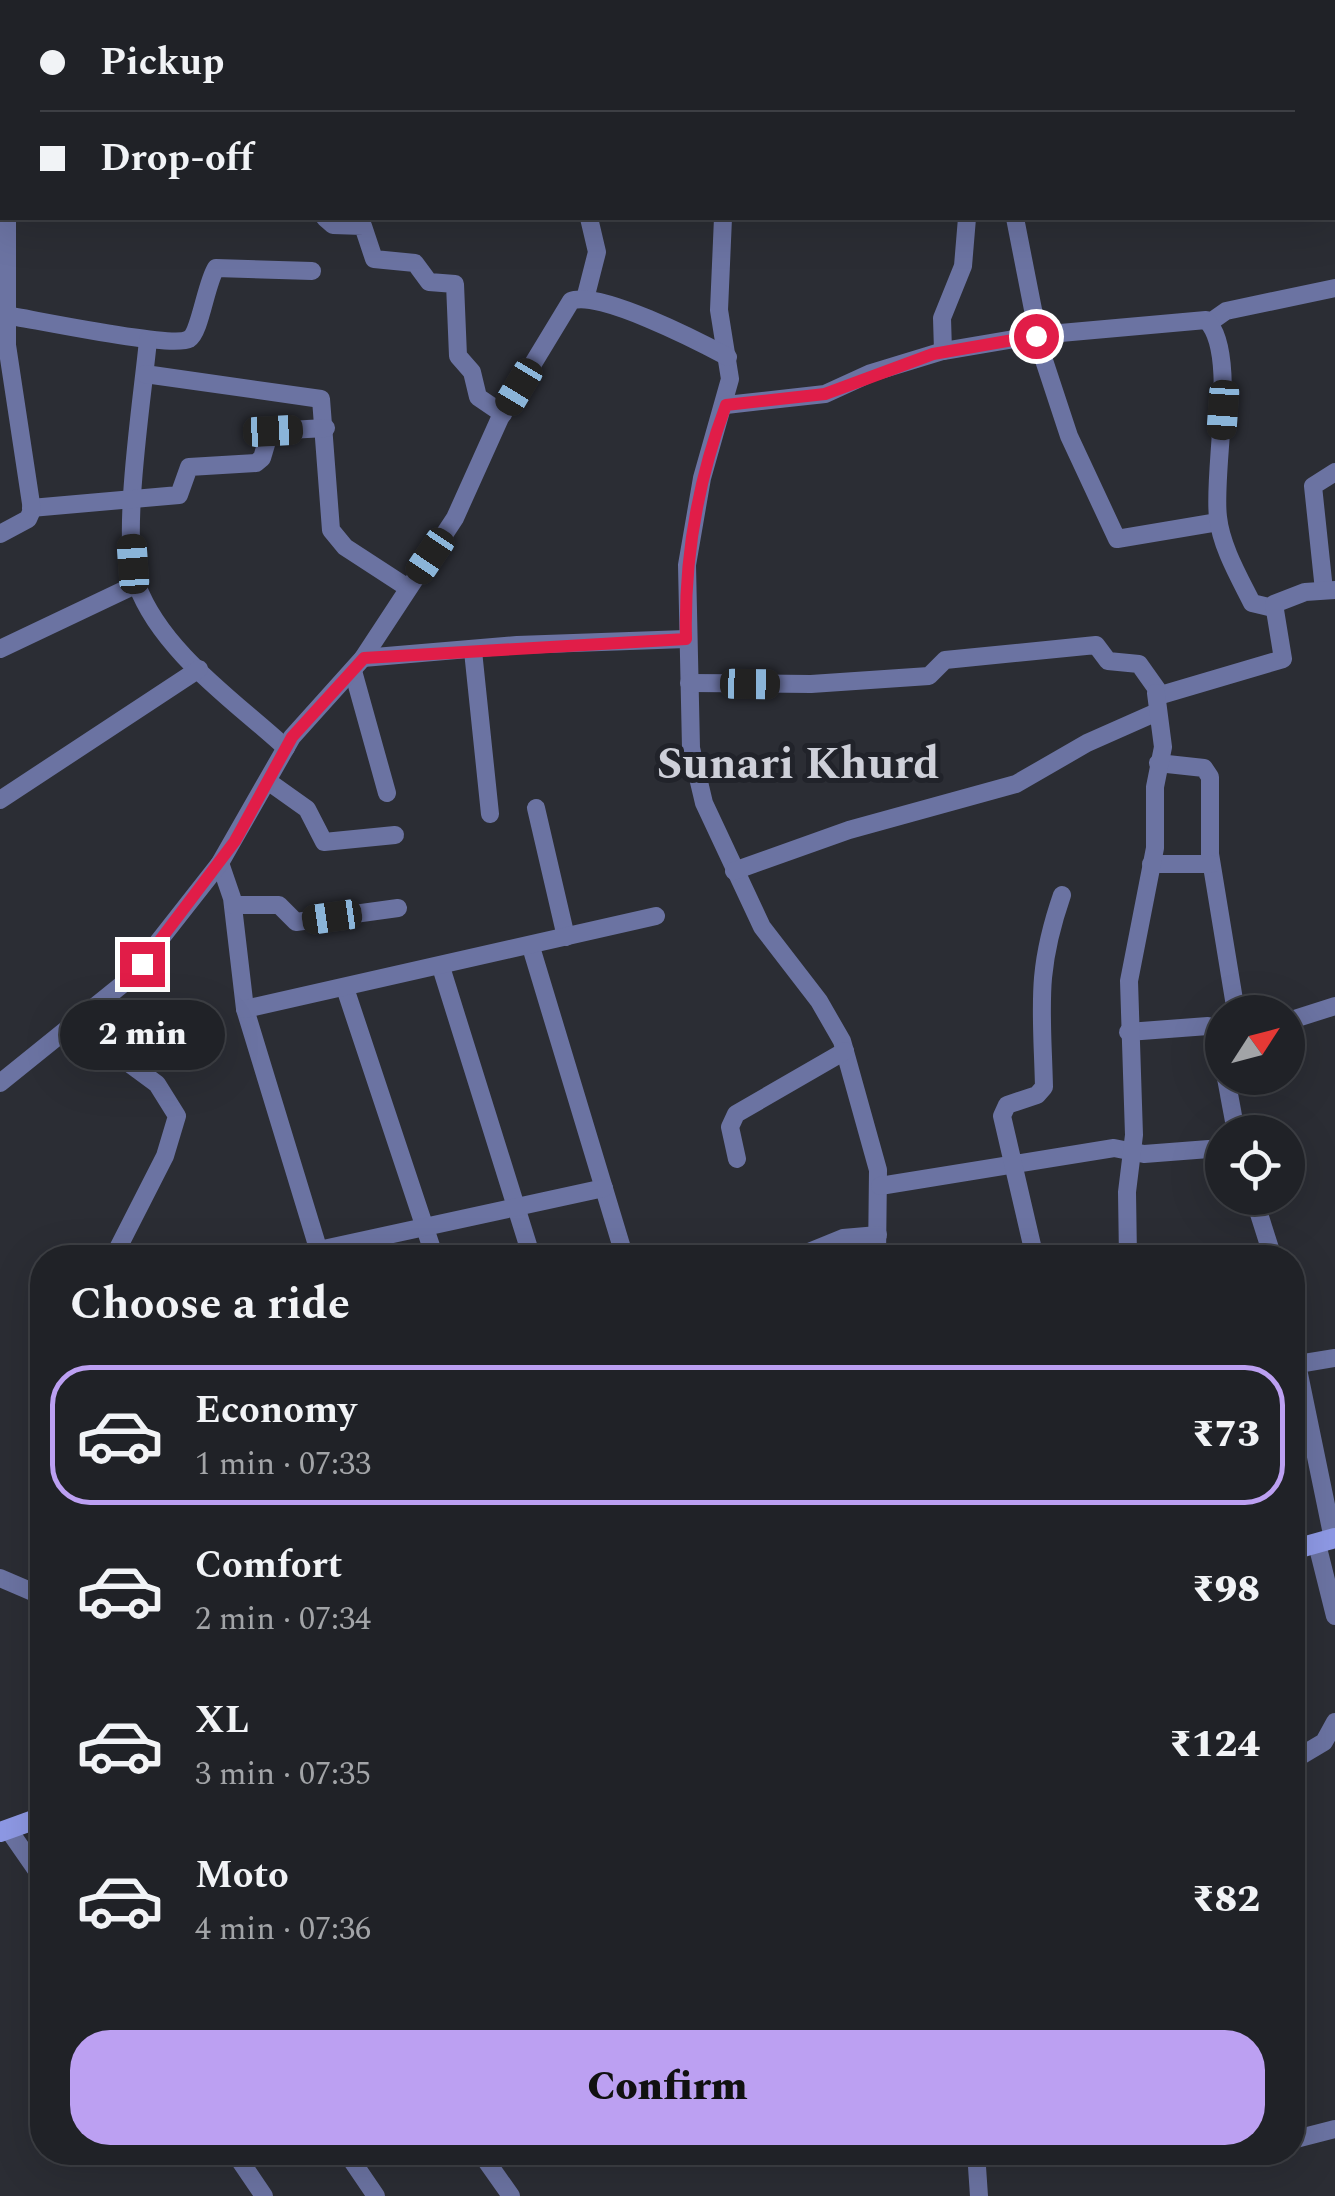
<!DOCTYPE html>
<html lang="en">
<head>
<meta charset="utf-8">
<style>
	:root { --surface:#202227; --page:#2d2f33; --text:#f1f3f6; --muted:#a2a4a7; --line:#3d3f44; --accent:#bca0f2 }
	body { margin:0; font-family:Spectral,serif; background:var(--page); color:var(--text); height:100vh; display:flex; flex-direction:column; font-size:38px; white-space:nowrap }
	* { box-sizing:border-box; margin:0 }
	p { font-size:32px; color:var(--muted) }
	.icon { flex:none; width:55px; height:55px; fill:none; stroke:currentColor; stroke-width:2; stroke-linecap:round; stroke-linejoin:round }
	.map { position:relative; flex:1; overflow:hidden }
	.sheet { position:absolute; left:30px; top:1245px; width:1275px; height:920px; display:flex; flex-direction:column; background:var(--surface); border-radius:40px; box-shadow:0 10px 40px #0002,0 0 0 2px var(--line) }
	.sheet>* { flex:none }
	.banner { position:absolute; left:0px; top:0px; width:1335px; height:220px; box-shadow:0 10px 40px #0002,0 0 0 2px var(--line); display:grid; align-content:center; height:220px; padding:0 40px; background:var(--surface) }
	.needle { width:65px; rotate:54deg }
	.controls { position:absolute; left:1205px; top:995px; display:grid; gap:20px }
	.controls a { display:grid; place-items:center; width:100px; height:100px; border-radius:50%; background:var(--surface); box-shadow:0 10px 40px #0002,0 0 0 2px var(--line); font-size:50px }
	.end { position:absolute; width:45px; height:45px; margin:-22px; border:12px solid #e11d48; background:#fff; box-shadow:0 0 0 5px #fff }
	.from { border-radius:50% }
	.bubble { position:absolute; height:70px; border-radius:35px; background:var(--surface); box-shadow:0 10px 40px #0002,0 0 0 2px var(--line); font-size:32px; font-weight:800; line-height:70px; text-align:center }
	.car { position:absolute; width:30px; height:60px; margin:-30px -15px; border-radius:12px; box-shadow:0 0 8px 2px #0007; background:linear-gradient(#222 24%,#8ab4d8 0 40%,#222 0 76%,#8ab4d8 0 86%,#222 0) }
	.banner b { display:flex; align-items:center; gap:35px; height:95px; font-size:38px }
	.banner b+b { border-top:2px solid var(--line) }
	.banner i { width:25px; height:25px; background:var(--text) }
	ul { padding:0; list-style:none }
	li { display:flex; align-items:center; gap:30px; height:140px; margin:0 20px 15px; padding:0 20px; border:5px solid transparent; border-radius:40px }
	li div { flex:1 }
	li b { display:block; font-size:38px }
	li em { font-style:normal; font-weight:800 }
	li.on { border-color:var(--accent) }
	li>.icon { width:90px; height:90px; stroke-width:1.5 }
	h2 { padding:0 40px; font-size:45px; line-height:120px }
	.primary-button { display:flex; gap:20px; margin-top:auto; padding:20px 40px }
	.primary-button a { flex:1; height:115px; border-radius:40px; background:var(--accent); color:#111; font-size:40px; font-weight:800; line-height:115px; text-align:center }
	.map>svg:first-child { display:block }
</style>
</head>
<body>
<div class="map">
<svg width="1335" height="2196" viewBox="0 0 1335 2196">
	<rect width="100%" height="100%" fill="#2b2d34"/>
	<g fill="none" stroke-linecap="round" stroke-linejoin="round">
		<!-- street -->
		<g stroke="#6b73a2" stroke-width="18">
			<polyline points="763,0 766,2"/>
			<polyline points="1010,0 1010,2"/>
			<polyline points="256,2 279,0"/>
			<polyline points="882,2 885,0"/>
			<polyline points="0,30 2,30"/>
			<polyline points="325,218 333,225 363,226 374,259 415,263 429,282 455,284 458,356 472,372 478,397 503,414"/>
			<polyline points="723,218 719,310 730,379 702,478 687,565 691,748 704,803 762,927 819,1001 842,1041 878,1170 877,1258"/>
			<polyline points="1015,218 1038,335"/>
			<polyline points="585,299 597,252 589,218"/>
			<path d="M 5,315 C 32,319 172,349 189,339 C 200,333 206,283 216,268 L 312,271"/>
			<polyline points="1209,323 1226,311 1335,288"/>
			<polyline points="1036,336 1069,436 1117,539 1218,522"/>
			<path d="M 148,340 C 143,395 120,539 137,585 C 162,652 235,701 286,748"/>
			<polyline points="943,351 942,318 963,266 967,218"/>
			<polyline points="145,374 321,399 331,530 345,547 408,588"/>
			<path d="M 726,405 L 825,394 L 871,373 L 943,351 L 1038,335 L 1206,320 C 1239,351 1212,472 1218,517 C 1221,546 1239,577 1252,603 L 1273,608"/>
			<polyline points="31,508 179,495 189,467 256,463 262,458 270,431 326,428"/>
			<polyline points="0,534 28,519 32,510 7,345 7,218"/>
			<polyline points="1324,590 1313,486 1335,472"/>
			<polyline points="0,649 137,584"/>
			<polyline points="473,651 490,814"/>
			<polyline points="363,658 517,645 686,639"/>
			<polyline points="353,671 387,793"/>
			<polyline points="689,683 811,684 929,676 945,660 1096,645 1108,661 1139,664 1161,695 1283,659 1274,604 1305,592 1335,590"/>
			<polyline points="1158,763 1204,768 1210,777 1210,854 1236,1012"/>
			<polyline points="269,782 307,809 324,842 395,835"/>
			<polyline points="0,800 199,669"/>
			<polyline points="536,808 566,937"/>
			<polyline points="220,863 232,898 245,1009 321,1258"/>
			<polyline points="1151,864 1211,864"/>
			<polyline points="734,871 849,830 1016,784 1087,743 1157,712"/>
			<polyline points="233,905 279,905 296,922 398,908"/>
			<polyline points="531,947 625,1258"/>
			<polyline points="441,967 532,1258"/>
			<polyline points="345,988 435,1258"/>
			<polyline points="245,1009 656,916"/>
			<polyline points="1288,1021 1335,1006"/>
			<polyline points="77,1025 157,1084 177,1116 165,1156 113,1258"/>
			<polyline points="1128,1032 1208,1026 1222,1031"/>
			<polyline points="1226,1078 1236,1132"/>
			<path d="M 0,1083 L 129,979 L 220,863 L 292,737 L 363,658 L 455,518 L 500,418 L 571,301 C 597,289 700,342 728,357"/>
			<polyline points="737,1159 730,1127 736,1114 845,1051"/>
			<polyline points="880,1186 1114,1148 1144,1154 1222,1148"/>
			<polyline points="1254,1198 1273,1258"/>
			<polyline points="282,1258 604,1188"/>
			<polyline points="794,1258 843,1238 878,1235"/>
			<path d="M 1035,1258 L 1002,1116 L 1007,1105 L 1037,1095 L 1044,1087 C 1042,1008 1035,973 1062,895"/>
			<polyline points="1128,1258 1127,1192 1134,1135 1129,981 1155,848 1155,787 1163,747 1156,693"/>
			<polyline points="1292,1340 1333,1539"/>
			<polyline points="1298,1364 1335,1358"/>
			<polyline points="1317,1544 1335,1616"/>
			<polyline points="0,1578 42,1596"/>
			<polyline points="1292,1761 1324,1742 1335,1722"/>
			<polyline points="8,1829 42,1878"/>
			<polyline points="1292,2140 1335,2129"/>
			<polyline points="234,2152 264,2196"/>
			<polyline points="346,2152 376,2196"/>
			<polyline points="480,2152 511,2196"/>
			<polyline points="976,2152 979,2196"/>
		</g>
		<!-- secondary -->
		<g stroke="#8e99e5" stroke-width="20">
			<polyline points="1292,1550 1335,1538"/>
			<polyline points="0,1832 42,1817"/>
		</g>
	</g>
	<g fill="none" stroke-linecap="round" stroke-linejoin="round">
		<!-- route -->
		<path stroke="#e11d48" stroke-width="12" d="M 142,964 L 235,841 L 292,737 L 364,658 L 686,639 C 684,558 698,480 726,405 L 825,394 L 933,354 L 1036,336"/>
	</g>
	<g text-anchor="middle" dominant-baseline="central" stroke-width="10" stroke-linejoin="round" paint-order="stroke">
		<!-- quarter labels -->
		<g font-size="45" font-weight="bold" fill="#ced0d9" stroke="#21232a">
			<text x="798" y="764">Sunari Khurd</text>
		</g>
	</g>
</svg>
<div class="controls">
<a><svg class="needle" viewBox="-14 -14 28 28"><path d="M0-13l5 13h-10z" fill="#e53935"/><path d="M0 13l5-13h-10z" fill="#a2a4a7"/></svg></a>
<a><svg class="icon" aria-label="locate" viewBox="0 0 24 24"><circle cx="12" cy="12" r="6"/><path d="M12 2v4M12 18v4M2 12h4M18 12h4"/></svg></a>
</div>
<i class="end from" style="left:1036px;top:336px"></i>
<i class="end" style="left:142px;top:964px"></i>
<div class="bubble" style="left:60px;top:1000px;width:165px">2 min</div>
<i class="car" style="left:519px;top:387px;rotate:211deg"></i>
<i class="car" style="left:1223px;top:410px;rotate:184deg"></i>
<i class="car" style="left:273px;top:431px;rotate:87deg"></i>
<i class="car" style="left:430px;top:556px;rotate:214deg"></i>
<i class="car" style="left:133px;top:564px;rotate:356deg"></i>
<i class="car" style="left:750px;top:684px;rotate:91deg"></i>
<i class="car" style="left:332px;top:917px;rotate:262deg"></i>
<div class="banner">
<b><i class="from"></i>Pickup</b>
<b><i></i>Drop-off</b>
</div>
<section class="sheet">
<h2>Choose a ride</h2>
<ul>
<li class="on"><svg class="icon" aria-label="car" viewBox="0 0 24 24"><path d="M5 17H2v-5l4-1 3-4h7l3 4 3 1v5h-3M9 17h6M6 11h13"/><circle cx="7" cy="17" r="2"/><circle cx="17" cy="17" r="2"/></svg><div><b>Economy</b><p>1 min · 07:33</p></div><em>₹73</em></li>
<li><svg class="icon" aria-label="car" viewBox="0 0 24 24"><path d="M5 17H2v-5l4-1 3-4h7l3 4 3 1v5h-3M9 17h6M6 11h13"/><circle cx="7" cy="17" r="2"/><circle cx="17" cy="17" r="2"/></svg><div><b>Comfort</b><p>2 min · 07:34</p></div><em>₹98</em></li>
<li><svg class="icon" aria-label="car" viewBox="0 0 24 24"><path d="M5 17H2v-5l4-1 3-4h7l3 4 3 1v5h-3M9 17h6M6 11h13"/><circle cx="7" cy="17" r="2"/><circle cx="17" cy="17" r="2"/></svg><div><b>XL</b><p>3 min · 07:35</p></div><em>₹124</em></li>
<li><svg class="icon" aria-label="car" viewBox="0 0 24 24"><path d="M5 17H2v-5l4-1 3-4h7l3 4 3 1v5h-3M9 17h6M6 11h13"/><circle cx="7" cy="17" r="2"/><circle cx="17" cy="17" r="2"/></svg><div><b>Moto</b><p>4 min · 07:36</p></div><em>₹82</em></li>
</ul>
<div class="primary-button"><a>Confirm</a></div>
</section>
</div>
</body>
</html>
